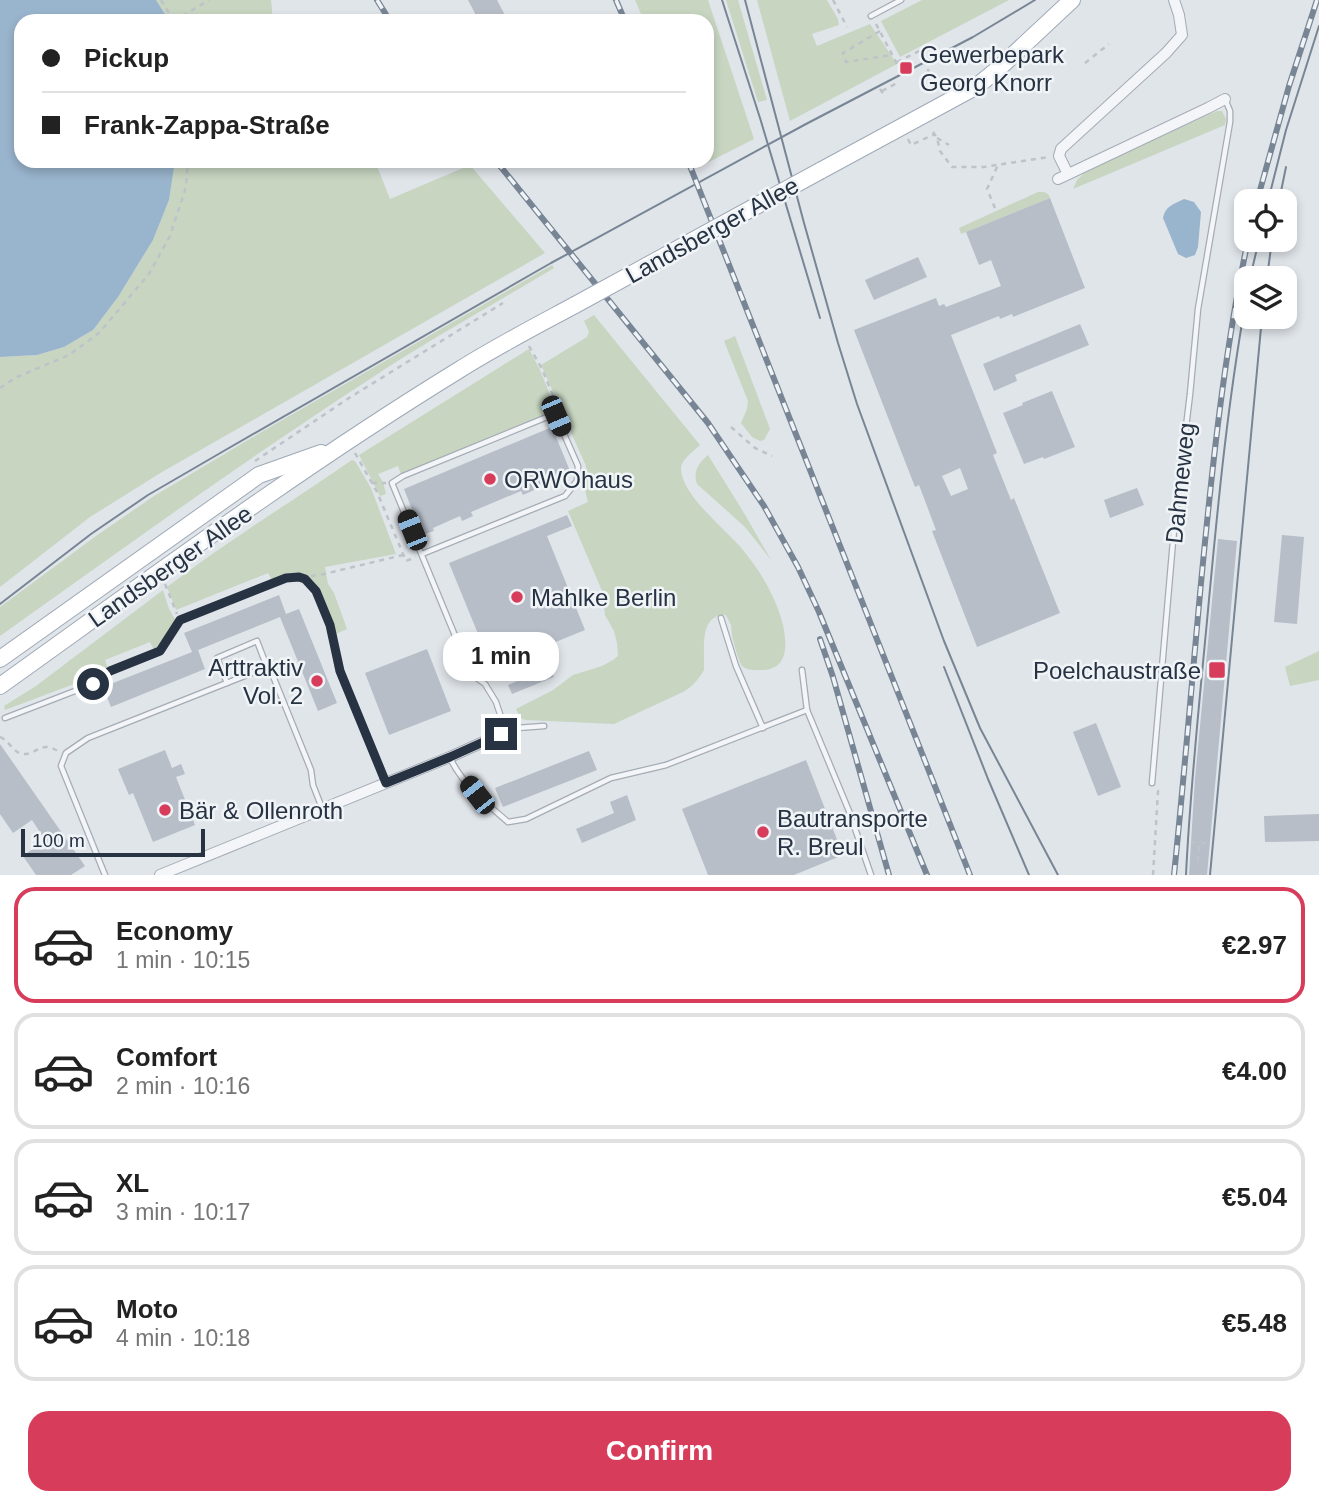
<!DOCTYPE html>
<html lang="en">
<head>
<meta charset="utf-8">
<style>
	:root { --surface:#fff; --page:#f2f2f2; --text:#222; --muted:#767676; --line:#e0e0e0; --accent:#d83c5b }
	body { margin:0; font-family:Arial,sans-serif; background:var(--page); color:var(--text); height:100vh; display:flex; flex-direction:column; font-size:26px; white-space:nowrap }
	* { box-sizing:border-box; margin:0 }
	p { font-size:23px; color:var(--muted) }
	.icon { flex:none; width:38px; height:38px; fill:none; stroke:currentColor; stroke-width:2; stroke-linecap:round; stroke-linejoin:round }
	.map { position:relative; height:875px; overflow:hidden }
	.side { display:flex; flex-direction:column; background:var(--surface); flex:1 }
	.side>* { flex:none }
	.guide { position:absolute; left:14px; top:14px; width:700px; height:154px; border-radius:21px; box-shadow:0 4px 10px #0003; display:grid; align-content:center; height:154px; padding:0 28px; background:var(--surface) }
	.tools { position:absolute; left:1234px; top:189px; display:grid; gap:14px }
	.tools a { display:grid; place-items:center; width:63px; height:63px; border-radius:14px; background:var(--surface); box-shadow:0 4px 10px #0003; font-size:35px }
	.scale { position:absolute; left:21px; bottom:18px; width:184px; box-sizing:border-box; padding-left:7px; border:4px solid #273343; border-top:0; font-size:19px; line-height:24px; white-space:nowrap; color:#273343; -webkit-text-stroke:5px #f0f4f7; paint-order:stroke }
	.end { position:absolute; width:32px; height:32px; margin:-16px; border:9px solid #273343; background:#fff; box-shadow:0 0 0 4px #fff }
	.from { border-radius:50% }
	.bubble { position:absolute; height:49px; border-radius:21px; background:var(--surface); box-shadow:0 4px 10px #0003; font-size:23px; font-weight:700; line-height:49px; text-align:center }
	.car { position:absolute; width:21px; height:42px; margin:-21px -10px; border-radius:9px; box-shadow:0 0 5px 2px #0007; background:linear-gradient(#222 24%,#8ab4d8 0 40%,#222 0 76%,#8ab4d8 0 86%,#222 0) }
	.guide b { display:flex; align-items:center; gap:24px; height:66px; font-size:26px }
	.guide b+b { border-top:2px solid var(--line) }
	.guide i { width:18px; height:18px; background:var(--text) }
	ul { padding:12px 0 0; list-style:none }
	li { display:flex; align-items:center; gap:21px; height:116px; margin:0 14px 10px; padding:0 14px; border:4px solid var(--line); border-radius:21px }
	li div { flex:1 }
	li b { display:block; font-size:26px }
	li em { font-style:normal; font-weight:700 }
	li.current { border-color:var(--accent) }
	li>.icon { width:63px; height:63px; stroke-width:1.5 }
	.primary-button { display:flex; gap:14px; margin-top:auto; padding:14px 28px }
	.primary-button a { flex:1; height:80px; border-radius:21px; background:var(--accent); color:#fff; font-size:28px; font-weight:700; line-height:80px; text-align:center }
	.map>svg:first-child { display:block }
</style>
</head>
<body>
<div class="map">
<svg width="1319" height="875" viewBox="0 0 1319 875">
	<rect width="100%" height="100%" fill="#e0e5ea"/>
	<!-- green -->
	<g fill="#c7d5c1">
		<polygon points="156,0 271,0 273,21 165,21 165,14"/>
		<polygon points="635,0 708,0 754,139 703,165 701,161 707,161 707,21 644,21"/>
		<polygon points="726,0 738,0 767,100 758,102"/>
		<polygon points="757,0 827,0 838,19 839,25 812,34 817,46 870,24 897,64 790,121"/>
		<polygon points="922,0 1009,0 900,57 881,21"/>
		<polygon points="1217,111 1222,111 1226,119 1225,125 1073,189 1077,180 1087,170"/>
		<polygon points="175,161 375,161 390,199 470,165 545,253 162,472 90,517 0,587 0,357 37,355 64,347 93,330 118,297 153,240 169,200"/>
		<path d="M 1038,192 C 1045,192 1048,192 1050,198 L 961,234 L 959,228 Z"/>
		<path d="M 552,265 L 554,268 C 491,306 427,341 367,381 C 242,462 121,550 0,636 L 0,607 L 96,536 L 154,496 L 258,434 Z"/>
		<path d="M 594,315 L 700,445 C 693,452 680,460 681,470 C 683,497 726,529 743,550 C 761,572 776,597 783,625 C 788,649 787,672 757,670 C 752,670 746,670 742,666 C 739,662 733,641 732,635 C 731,632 732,628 731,625 C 731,624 726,616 726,615 C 698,614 705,651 704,670 C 699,679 692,687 683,692 L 614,724 L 525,720 L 520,718 L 516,709 L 553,690 L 573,675 L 602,666 L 613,660 L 618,656 L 617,643 L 614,631 L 605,615 L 602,591 L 568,511 L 588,502 L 584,486 L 586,466 L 541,365 L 587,337 L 589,332 L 584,321 Z"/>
		<polygon points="735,336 770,429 764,440 760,441 752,437 741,423 747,409 748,401 724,341"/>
		<polygon points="529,349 540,370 557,412 411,470 401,474 398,466 378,474 383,482 386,494 380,496 359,455"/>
		<path d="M 708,455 L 744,513 L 771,560 L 745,527 L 697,484 C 693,471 698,464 708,455 Z"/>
		<path d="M 352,460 L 355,461 L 371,488 L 396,554 L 325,567 L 328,584 L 334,593 L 347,629 L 336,634 C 328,615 318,573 293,573 C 286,573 279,577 272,580 L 268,573 L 176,610 L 167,587 C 227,541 290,503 352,460 Z"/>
		<path d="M 163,590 L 169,609 L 176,621 C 169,632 166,643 154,650 L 150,642 L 105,660 L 108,669 L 98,678 L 84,685 L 82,681 L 5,710 L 4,706 L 36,686 Z"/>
		<polygon points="1319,651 1319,680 1290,686 1285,667"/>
	</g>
	<!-- water -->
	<g fill="#99b4cd">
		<polygon points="0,0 156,0 165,14 165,21 21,21 21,161 175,161 169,200 153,240 118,297 93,330 64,347 37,355 0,357"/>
		<path d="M 1184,199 L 1194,202 L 1201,212 L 1198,247 L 1195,255 L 1186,258 L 1178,254 L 1163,218 C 1165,206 1174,204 1184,199 Z"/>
	</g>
	<!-- building -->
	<g fill="#b7bec8" fill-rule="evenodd">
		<polygon points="468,0 497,0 508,21 479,21"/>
		<path d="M 1050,198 L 1085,288 L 1013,317 L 1012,314 L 1000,319 L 999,316 L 951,335 L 997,453 L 993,455 L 1011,500 L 1014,498 L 1060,613 L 977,647 L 932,531 L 936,530 L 919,485 L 915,487 L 854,330 L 936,298 L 939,306 L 944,304 L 946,307 L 1001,286 L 991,260 L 979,265 L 966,232 ZM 960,468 L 968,489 L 951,496 L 942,476 Z"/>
		<polygon points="918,257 927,277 874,300 865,280"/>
		<polygon points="1080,324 1089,345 1015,375 1017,381 994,391 983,364"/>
		<polygon points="1052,391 1075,447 1044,459 1043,457 1024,464 1003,413 1023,405 1022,403"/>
		<polygon points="552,427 570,471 533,487 534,490 523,495 521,491 471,512 473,516 462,521 460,516 433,528 434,531 422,535 404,489"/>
		<polygon points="1137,488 1144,505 1110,518 1104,500"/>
		<polygon points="567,515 572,526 547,536 585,630 492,668 449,563"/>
		<polygon points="1282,535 1304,537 1297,624 1274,622"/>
		<polygon points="1218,539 1237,541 1207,875 1189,875 1195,778"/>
		<polygon points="279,595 286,614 299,609 337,703 318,711 280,617 198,650 205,669 111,707 103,687 192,652 184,633"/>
		<polygon points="427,649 451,711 389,735 365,673"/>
		<polygon points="550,667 554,677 512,694 508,685"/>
		<polygon points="1096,723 1121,787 1098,796 1073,732"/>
		<polygon points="0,744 85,866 71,875 36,875 23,856 45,840 32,820 13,833 0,814"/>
		<polygon points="165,750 172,768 181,764 185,774 176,777 195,825 153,842 133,793 129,795 118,769"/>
		<polygon points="589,751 597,770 503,807 495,788"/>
		<polygon points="806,760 843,855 794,875 708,875 682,809"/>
		<polygon points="627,795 636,820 582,843 576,829 614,813 610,802"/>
		<polygon points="1319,814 1319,841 1265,842 1264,816"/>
	</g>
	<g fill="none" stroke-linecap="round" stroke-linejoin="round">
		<defs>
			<g id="service">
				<polyline points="871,16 901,0"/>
				<polyline points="422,554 565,496 577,481 578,466 556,416 552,415 403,476 392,483 463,655 471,674 485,684 496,702 501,717 501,734 517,728 544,726"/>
				<polyline points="721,618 736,666 763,728"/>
				<polyline points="802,670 807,710 849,811 871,875"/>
				<polyline points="227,683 217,658 257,641 267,667 273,676 311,770 313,785 322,808"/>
				<polyline points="5,718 93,684 110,671 160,651 180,620 286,578 299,577 305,579 316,591 330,625 339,671 385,782"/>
				<path d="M 450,758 C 463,785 486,803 508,822 L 526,819 L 611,778 L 666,765 L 807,710"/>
				<polyline points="1152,783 1175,518 1190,394 1198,309 1230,122 1230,111 1225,99"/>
				<polyline points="105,875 61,766 66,753 88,738 267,667"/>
			</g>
			<g id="minor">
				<polyline points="1068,174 1059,156 1061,149 1166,53 1182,35 1179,15 1174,0"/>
				<polyline points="1058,179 1208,108 1225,99"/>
				<polyline points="160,875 450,757 501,734"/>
			</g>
			<g id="primary">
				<polyline points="820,171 977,86 998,69 1072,0"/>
				<polyline points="0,659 259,475 321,453"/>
				<path d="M 0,686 C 151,578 301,467 459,370 C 497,346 536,326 575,305"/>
			</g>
		</defs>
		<!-- service casing -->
		<use href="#service" stroke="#a5acb5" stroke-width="7"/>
		<!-- minor casing -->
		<use href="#minor" stroke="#a5acb5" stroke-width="12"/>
		<!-- primary casing -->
		<use href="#primary" stroke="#9fa9b7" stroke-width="18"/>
		<!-- path -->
		<g stroke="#bec3c9" stroke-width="2.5" stroke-dasharray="5 5" stroke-linecap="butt">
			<polyline points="161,0 174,21"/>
			<polyline points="833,0 847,27"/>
			<polyline points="174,21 209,0"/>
			<polyline points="876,24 897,64"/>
			<polyline points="880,31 843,53 846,62 892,55"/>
			<polyline points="919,51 929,72"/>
			<polyline points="897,62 929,46"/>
			<polyline points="1085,63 1109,44"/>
			<polyline points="880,89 884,95"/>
			<polyline points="882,91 897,83"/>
			<polyline points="933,132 937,138 940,151 952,167 984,167 1049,157"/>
			<polyline points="937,138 949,145"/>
			<polyline points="908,139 911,145 935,134"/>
			<polyline points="995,208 987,189 998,165"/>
			<polyline points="529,346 542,369 559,410"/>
			<polyline points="0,388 17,377 69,355 99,333 149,274 170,236 186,187 188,161"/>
			<polyline points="731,427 755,448 772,456"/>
			<polyline points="355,453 377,492 406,561 416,557"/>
			<polyline points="255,461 349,398 503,303"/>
			<polyline points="372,483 386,483"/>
			<polyline points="311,576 324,574 403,555"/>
			<polyline points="165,584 177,614"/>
			<path d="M 0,737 C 10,741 13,753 23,754 C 32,755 38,747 46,747 C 50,747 54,749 58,751"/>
			<polyline points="1191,842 1199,843"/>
			<polyline points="1198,861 1199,843 1209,843"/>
			<polyline points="1153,875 1158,791 1156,789"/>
		</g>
		<!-- service -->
		<use href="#service" stroke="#f3f5f8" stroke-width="4.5"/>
		<!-- minor -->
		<use href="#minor" stroke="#f3f5f8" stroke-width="10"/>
		<!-- primary -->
		<use href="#primary" stroke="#fff" stroke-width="16"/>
		<!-- tram -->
		<g stroke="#788595" stroke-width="2">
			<polyline points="722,0 760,118 820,318"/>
			<polyline points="745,0 804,223 838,343 857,404 944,641 980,728 1058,875"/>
			<polyline points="1268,201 1286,130 1319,26"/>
			<polyline points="1279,201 1286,167"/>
			<polyline points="1250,278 1259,240"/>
			<polyline points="1267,278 1272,240"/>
			<polyline points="0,604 91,534 148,495 222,452 551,263 806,124 973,37 1035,0"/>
			<polyline points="944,667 988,779 1029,875"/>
			<path d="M 1186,875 C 1190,790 1199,706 1207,621 C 1217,513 1227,406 1246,300"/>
			<polyline points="1210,875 1262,317"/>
		</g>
		<defs>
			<g id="rail">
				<polyline points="377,0 390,21"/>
				<polyline points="616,0 625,21"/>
				<polyline points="496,161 708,423 764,506 798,567 819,612 927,875"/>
				<polyline points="688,161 970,875"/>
				<polyline points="1257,201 1289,86 1317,0"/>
				<polyline points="820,639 833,677 889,875"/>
				<path d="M 1174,875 C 1184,778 1192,680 1201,583 C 1212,468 1224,353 1248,240"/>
			</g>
		</defs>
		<!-- rail casing -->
		<use href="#rail" stroke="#788595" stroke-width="6"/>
		<!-- rail -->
		<use href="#rail" stroke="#f0f4f7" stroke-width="3.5" stroke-dasharray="10" stroke-linecap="butt"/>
		<defs>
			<polyline id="primary-bridge" points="575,305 820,171"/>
		</defs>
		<!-- primary-bridge casing -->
		<use href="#primary-bridge" stroke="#9fa9b7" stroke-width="18" stroke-linecap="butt"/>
		<!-- primary-bridge -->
		<use href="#primary-bridge" stroke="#fff" stroke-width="16"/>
	</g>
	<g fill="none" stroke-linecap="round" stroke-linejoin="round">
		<!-- route -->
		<polyline stroke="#273343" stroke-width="9" points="93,684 110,671 160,651 180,620 286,578 299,577 305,579 316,591 330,625 340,671 386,783 450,757 501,734"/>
	</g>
	<!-- markers -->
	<g fill="#d83c5b" stroke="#f0f4f7" stroke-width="2.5">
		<rect x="899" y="61" width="14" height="14" rx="3.5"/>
		<circle cx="490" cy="479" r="7"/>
		<circle cx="517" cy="597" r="7"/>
		<rect x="1208" y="661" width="18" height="18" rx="3.5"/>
		<circle cx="317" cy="681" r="7"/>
		<circle cx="165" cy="810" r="7"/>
		<circle cx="763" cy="832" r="7"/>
	</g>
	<g text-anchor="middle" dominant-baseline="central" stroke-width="5" stroke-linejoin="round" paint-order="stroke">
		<!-- poi labels -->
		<g font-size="24" fill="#273343" stroke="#f0f4f7" text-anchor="start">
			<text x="920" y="54">Gewerbepark<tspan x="920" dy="28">Georg Knorr</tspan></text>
			<text x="504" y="479">ORWOhaus</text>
			<text x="531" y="597">Mahlke Berlin</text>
			<text x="303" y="667" text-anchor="end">Arttraktiv<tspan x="303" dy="28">Vol. 2</tspan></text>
			<text x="1201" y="670" text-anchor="end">Poelchaustraße</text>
			<text x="179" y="810">Bär &amp; Ollenroth</text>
			<text x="777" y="818">Bautransporte<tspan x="777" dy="28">R. Breul</tspan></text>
		</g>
		<!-- street labels -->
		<g font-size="24" fill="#273343" stroke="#f0f4f7">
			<text transform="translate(712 230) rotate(-29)">Landsberger Allee</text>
			<text transform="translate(1180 483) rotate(-84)">Dahmeweg</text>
			<text transform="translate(170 566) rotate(-35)">Landsberger Allee</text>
		</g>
	</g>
</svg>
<div class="tools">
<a><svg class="icon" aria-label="locate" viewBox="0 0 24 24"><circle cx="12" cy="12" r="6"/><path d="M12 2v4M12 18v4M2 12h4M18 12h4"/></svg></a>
<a><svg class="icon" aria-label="layers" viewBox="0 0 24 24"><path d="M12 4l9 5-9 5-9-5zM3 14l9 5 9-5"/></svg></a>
</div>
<div class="scale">100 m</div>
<i class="end from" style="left:93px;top:684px"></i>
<i class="end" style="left:501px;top:734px"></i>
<div class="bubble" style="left:443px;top:632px;width:116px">1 min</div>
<i class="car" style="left:556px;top:416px;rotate:157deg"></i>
<i class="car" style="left:412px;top:530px;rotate:338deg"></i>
<i class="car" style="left:477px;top:795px;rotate:322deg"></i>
<div class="guide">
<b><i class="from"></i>Pickup</b>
<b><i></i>Frank-Zappa-Straße</b>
</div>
</div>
<section class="side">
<ul>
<li class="current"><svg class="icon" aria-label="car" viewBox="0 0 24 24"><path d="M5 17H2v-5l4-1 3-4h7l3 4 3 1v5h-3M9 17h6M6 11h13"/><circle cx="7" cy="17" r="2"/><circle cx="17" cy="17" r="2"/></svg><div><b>Economy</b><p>1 min · 10:15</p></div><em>€2.97</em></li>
<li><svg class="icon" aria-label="car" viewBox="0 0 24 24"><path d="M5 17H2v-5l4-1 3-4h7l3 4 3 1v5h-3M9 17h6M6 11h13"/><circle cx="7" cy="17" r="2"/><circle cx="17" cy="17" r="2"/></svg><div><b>Comfort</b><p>2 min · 10:16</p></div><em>€4.00</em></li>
<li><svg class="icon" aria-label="car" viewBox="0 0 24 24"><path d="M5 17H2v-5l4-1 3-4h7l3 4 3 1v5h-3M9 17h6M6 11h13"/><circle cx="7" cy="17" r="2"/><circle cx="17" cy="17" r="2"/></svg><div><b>XL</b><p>3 min · 10:17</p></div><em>€5.04</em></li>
<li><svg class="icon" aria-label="car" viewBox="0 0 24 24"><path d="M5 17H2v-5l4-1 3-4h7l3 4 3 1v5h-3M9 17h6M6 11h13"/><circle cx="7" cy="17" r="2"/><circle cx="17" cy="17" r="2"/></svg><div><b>Moto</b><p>4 min · 10:18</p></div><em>€5.48</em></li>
</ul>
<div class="primary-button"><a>Confirm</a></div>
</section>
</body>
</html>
